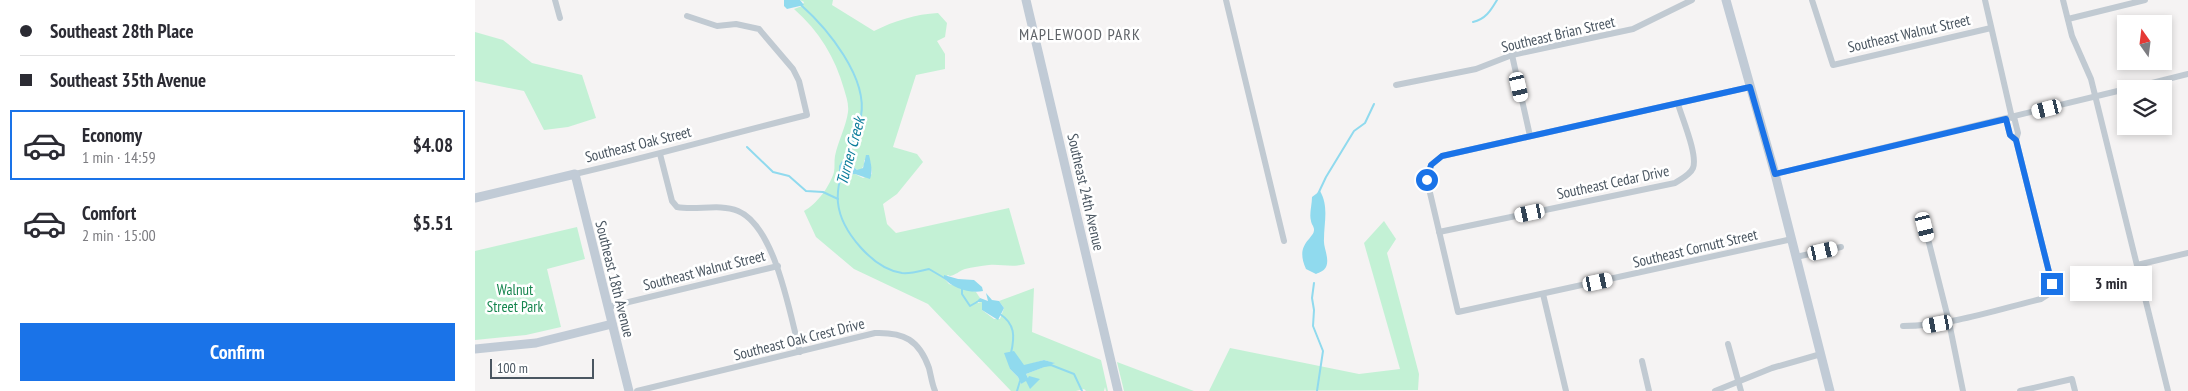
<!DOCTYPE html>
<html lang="en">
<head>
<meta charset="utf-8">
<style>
	:root { --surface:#fff; --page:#f7f7f7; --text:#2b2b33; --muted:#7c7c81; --line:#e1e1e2; --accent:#1a73e8 }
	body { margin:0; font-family:"PT Sans Narrow",sans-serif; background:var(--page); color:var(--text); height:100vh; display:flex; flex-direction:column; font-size:19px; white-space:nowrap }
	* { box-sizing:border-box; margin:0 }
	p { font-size:16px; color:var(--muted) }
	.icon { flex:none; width:28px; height:28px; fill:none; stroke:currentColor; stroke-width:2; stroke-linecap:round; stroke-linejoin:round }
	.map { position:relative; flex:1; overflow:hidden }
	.panel { display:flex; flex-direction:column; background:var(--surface); width:475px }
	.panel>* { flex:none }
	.banner { display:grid; align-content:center; height:110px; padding:0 20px; background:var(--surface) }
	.needle { width:32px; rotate:346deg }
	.tools { position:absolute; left:1642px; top:15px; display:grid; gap:10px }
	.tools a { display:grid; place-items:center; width:55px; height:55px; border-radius:0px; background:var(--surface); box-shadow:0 2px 8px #0003; font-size:25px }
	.scale { position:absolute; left:15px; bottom:12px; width:104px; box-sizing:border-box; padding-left:5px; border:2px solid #4a5661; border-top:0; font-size:14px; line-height:18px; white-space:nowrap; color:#4a5661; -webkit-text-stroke:4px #fff; paint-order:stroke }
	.end { position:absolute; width:22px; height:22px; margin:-11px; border:6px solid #1a73e8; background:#fff; box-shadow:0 0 0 2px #fff }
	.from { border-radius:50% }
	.bubble { position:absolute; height:35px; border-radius:0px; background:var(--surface); box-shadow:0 2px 8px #0003; font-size:16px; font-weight:700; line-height:35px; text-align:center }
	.car { position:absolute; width:15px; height:30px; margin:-15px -8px; border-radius:6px; box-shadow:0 0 4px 1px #0007; background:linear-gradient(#fff 24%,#345 0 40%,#fff 0 76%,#345 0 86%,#fff 0) }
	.banner b { display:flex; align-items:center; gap:18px; height:48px; font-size:19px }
	.banner b+b { border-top:1px solid var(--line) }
	.banner i { width:12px; height:12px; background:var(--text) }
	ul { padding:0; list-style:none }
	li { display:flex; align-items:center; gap:15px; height:70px; margin:0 10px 8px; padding:0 10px; border:2px solid transparent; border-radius:0px }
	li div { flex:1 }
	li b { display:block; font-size:19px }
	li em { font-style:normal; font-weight:700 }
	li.selected { border-color:var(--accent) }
	li>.icon { width:45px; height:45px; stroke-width:1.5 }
	.primary-button { display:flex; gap:10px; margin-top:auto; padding:10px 20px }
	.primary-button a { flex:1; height:58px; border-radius:0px; background:var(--accent); color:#fff; font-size:20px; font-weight:700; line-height:58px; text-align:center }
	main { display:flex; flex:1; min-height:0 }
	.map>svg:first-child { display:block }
</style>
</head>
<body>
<main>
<section class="panel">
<div class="banner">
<b><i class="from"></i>Southeast 28th Place</b>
<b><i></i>Southeast 35th Avenue</b>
</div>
<ul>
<li class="selected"><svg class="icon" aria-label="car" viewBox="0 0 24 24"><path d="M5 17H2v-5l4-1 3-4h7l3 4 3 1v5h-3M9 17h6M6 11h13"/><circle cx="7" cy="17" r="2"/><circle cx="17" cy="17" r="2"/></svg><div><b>Economy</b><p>1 min · 14:59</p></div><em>$4.08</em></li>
<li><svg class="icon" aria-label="car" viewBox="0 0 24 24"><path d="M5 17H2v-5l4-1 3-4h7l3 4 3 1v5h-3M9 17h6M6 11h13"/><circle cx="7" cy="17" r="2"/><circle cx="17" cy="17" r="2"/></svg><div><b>Comfort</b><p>2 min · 15:00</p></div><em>$5.51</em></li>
</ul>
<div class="primary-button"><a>Confirm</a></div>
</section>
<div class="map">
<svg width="1713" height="391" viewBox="0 0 1713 391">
	<rect width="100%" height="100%" fill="#f5f3f3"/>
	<!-- green -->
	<g fill="#c3f1d5" fill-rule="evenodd">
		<path d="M 325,0 L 358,0 L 357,5 L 399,31 C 419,21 441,14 463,13 L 472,23 L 470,37 L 462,41 L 470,54 L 470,69 L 441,75 L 418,147 L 442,154 L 448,162 L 422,194 L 408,204 L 412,224 L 421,233 L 534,208 L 550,264 C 537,268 527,264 514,265 C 506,266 497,267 490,269 C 484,271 481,275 475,276 L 473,275 L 469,278 L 474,284 L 501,292 L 505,298 L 502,303 L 507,302 L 509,305 L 507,310 L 519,319 L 525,319 L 529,308 L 524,301 L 559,288 L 557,332 L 626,360 L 633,391 L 631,391 L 630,387 L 629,391 L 611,391 L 609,389 L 601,391 L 536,391 L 453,304 L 379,269 L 341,237 L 329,211 C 342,204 355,186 359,172 C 360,167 359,161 360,156 C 363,141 371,127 373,112 C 374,104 371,96 369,89 C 360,57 344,31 319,9 L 327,6 L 329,2 ZM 389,160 L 395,161 L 397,174 L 388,178 L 380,174 L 372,175 L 375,163 L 382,170 L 386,170 L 389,165 ZM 569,360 L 579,363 L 551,374 L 553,378 L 546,384 L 543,377 L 535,369 L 534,362 L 549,366 Z"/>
		<polygon points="0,32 28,40 57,63 107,75 121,118 93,127 69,130 49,91 0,81"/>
		<polygon points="909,221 921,239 912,253 944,374 943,390 734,391 755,348 884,374 925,369 889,243"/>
		<polygon points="102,227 110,259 72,269 86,327 51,335 0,340 0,251"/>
		<polygon points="642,362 719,391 649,391"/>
	</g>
	<!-- water -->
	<g fill="#90daee">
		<polygon points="309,0 325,0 329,5 312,9 309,6"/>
		<path d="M 391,155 L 394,155 C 396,163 398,172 395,179 L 380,174 L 372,175 L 364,173 L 364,166 L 367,161 L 375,163 L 382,170 L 388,168 Z"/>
		<path d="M 845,191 C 854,206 849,223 849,239 C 848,248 855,258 851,267 C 849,271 845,272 841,274 L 831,269 C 819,243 840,239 839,229 C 839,227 836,223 836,221 C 834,214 837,205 837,197 Z"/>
		<path d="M 469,275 L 483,279 L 499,280 L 507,287 L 508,291 C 495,294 477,288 469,278 Z"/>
		<polygon points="511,293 517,300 524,301 529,308 523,320 507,310 507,302 501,302 505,298 513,301"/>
		<polygon points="539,351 549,365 569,360 580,363 551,374 553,378 554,376 565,379 555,389 551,381 546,384 543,377 535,369 529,353"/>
	</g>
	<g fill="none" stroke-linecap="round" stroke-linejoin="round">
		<!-- stream -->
		<g stroke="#90daee" stroke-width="2">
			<path d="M 326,5 C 353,29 393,78 386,116 C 383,132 375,148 370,163"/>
			<path d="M 998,22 C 1011,19 1016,10 1022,0"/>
			<polyline points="272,147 298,172 314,176 331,191 348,192 363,199"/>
			<path d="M 367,173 C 364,182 362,193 363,203 C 366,231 398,269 427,273 C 436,274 445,271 454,269 L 471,279"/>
			<polyline points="843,194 851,177 879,131 890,123 899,104"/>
			<polyline points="839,283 837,298 839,310 838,326 848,351 842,391"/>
			<polyline points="487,289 487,294 495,306 502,302"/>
			<path d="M 525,314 C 540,324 540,336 536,353"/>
			<polyline points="569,366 576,365 599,374 607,391"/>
			<polyline points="542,391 545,381"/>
		</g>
		<!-- street -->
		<g stroke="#c1cad2" stroke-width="6">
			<polyline points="80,0 85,18"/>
			<polyline points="751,0 809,241"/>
			<polyline points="1337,0 1358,65 1516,28"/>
			<polyline points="1510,0 1537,118"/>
			<polyline points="1588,0 1597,36 1616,79 1693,391"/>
			<polyline points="1593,19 1670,0"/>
			<polyline points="1037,55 1055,136"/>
			<polyline points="921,85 1001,69 1037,55 1158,29 1217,0"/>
			<polyline points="1275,87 967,156 956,165 952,180 983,312 1317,239"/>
			<polyline points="1653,89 1713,74"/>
			<polyline points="1531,119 1535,135 1541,140"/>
			<path d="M 185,154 L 197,201 L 202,207 C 221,211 244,203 263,211 C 301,227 315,316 325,352"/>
			<path d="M 100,174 C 178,156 255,134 332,115 L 324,81 L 318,69 L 284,29 L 261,24 L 242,26 L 212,16"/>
			<polyline points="1300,174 1651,89"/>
			<polyline points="1450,227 1474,322 1488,391"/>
			<path d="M 964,232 L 1200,183 C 1206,179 1215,175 1218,168 C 1223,155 1207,118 1203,104"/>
			<polyline points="1321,257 1366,247"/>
			<polyline points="1662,265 1713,253"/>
			<polyline points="1068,294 1091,391"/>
			<polyline points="133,307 303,266"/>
			<path d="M 1428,326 C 1475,326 1521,310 1566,299 L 1577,292 L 1577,284 L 1541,140 L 1543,133 L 1539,117"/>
			<polyline points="1253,344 1266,391"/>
			<polyline points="1167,361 1174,391"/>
			<path d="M 162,391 L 400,333 C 429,332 444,340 454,368 C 456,376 457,384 460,391"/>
			<polyline points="1240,391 1297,368 1346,354"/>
			<polyline points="1545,391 1597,379 1600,391"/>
		</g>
		<!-- secondary -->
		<g stroke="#c1cbd6" stroke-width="9">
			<polyline points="551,0 643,391"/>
			<polyline points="1251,0 1300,174 1355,391"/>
			<polyline points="0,198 100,174 154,391"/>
			<polyline points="0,349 61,343 137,324"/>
		</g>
	</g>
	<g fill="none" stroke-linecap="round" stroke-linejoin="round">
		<!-- route -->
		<polyline stroke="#1a73e8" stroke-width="6" points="952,180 956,165 967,156 1275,87 1300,174 1531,119 1535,135 1541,140 1577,284"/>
	</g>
	<g text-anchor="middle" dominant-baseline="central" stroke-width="5" stroke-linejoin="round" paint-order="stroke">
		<!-- street labels -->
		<g font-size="15" fill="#4a5661" stroke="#fff">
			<text transform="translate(1434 33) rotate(-13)">Southeast Walnut Street</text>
			<text transform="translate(1083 34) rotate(-13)">Southeast Brian Street</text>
			<text transform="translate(163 144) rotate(-14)">Southeast Oak Street</text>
			<text transform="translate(1138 182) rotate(-12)">Southeast Cedar Drive</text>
			<text transform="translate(611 192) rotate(77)">Southeast 24th Avenue</text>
			<text transform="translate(1220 248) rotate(-13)">Southeast Cornutt Street</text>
			<text transform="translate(229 270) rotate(-14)">Southeast Walnut Street</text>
			<text transform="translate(140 279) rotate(76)">Southeast 18th Avenue</text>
			<text transform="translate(324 339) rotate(-14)">Southeast Oak Crest Drive</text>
		</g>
		<!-- park labels -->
		<g font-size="15" fill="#17864f" stroke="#fff">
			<text x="40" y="289">Walnut<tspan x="40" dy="17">Street Park</tspan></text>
		</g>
		<!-- neighbourhood labels -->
		<g font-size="16" letter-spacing="1" fill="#5f6368" stroke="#fff">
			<text x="605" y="34">MAPLEWOOD PARK</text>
		</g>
		<!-- water labels -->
		<g font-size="16" font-style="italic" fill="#0c7c9b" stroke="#fff">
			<text transform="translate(375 151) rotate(-75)">Turner Creek</text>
		</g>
	</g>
</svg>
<div class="tools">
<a><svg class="needle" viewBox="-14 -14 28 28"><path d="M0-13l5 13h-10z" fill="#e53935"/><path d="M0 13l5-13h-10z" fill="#7c7c81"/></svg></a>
<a><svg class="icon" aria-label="layers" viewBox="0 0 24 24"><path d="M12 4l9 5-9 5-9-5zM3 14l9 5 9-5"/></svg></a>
</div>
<div class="scale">100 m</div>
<i class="end from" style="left:952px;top:180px"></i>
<i class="end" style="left:1577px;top:284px"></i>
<div class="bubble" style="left:1595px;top:266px;width:82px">3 min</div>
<i class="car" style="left:1044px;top:87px;rotate:167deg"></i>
<i class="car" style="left:1572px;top:109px;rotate:256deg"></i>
<i class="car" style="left:1055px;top:213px;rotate:258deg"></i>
<i class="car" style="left:1450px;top:227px;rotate:166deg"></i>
<i class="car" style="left:1348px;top:251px;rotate:77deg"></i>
<i class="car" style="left:1123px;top:282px;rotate:78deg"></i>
<i class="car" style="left:1463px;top:324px;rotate:260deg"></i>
</div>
</main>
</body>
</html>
